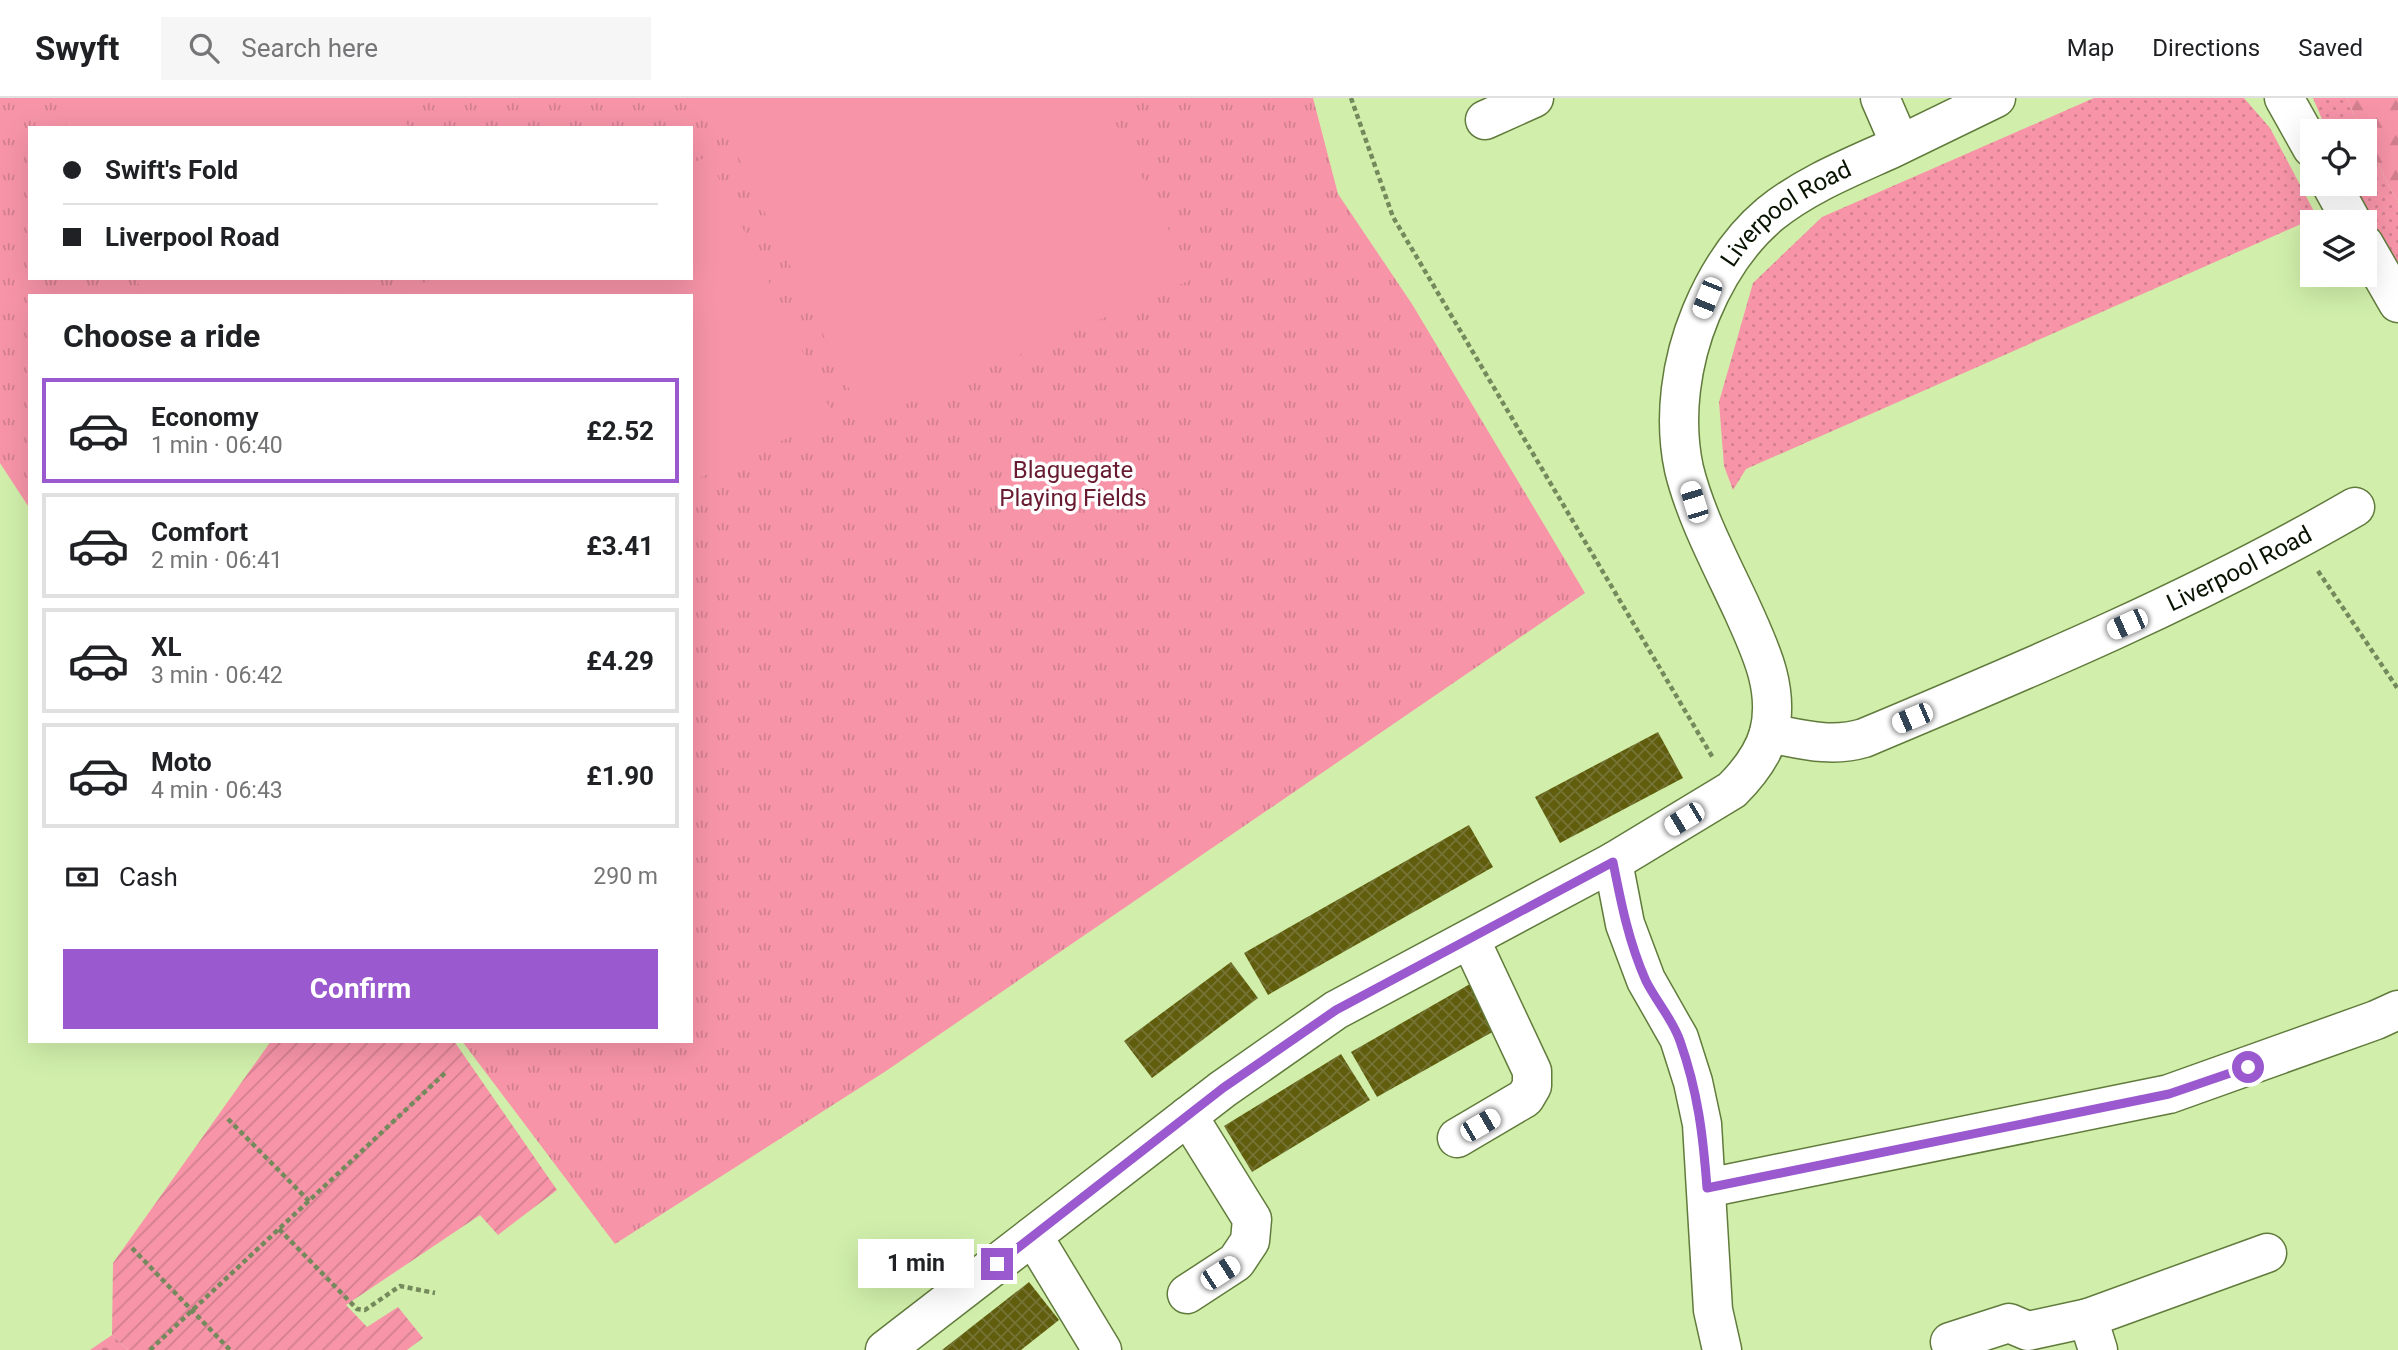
<!DOCTYPE html>
<html lang="en">
<head>
<meta charset="utf-8">
<style>
	:root { --surface:#fff; --page:#f6f6f6; --text:#202124; --muted:#757577; --line:#e0e0e0; --accent:#9a59ce }
	body { margin:0; font-family:Roboto,sans-serif; background:var(--page); color:var(--text); height:100vh; display:flex; flex-direction:column; font-size:26px; white-space:nowrap }
	* { box-sizing:border-box; margin:0 }
	p { font-size:23px; color:var(--muted) }
	.icon { flex:none; width:38px; height:38px; fill:none; stroke:currentColor; stroke-width:2; stroke-linecap:round; stroke-linejoin:round }
	.map { position:relative; flex:1; overflow:hidden }
	.side { position:absolute; left:28px; top:196px; width:665px; height:749px; display:flex; flex-direction:column; background:var(--surface); border-radius:0px; box-shadow:0 7px 28px #0002 }
	.side>* { flex:none }
	.hud { position:absolute; left:28px; top:28px; width:665px; height:154px; border-radius:0px; box-shadow:0 7px 28px #0002; display:grid; align-content:center; height:154px; padding:0 35px; background:var(--surface) }
	.tools { position:absolute; left:2300px; top:21px; display:grid; gap:14px }
	.tools a { display:grid; place-items:center; width:77px; height:77px; border-radius:0px; background:var(--surface); box-shadow:0 7px 28px #0002; font-size:35px }
	.end { position:absolute; width:32px; height:32px; margin:-16px; border:9px solid #9a59ce; background:#fff; box-shadow:0 0 0 4px #fff }
	.from { border-radius:50% }
	.bubble { position:absolute; height:49px; border-radius:0px; background:var(--surface); box-shadow:0 7px 28px #0002; font-size:23px; font-weight:700; line-height:49px; text-align:center }
	.car { position:absolute; width:21px; height:42px; margin:-21px -10px; border-radius:9px; box-shadow:0 0 5px 2px #0007; background:linear-gradient(#fff 24%,#345 0 40%,#fff 0 76%,#345 0 86%,#fff 0) }
	.hud b { display:flex; align-items:center; gap:24px; height:66px; font-size:26px }
	.hud b+b { border-top:2px solid var(--line) }
	.hud i { width:18px; height:18px; background:var(--text) }
	ul { padding:0; list-style:none }
	li { display:flex; align-items:center; gap:21px; height:105px; margin:0 14px 10px; padding:0 21px; border:4px solid var(--line); border-radius:0px }
	li div { flex:1 }
	li b { display:block; font-size:26px }
	li em { font-style:normal; font-weight:700 }
	li.current { border-color:var(--accent) }
	li>.icon { width:63px; height:63px; stroke-width:1.5 }
	h2 { padding:0 35px; font-size:32px; line-height:84px }
	.pay { display:flex; align-items:center; gap:18px; height:77px; padding:0 35px; font-size:26px }
	.pay p { margin-inline-start:auto }
	.action { display:flex; gap:14px; margin-top:auto; padding:14px 35px }
	.action a { flex:1; height:80px; border-radius:0px; background:var(--accent); color:#fff; font-size:28px; font-weight:700; line-height:80px; text-align:center }
	header { display:flex; align-items:center; gap:42px; box-sizing:border-box; height:98px; padding:0 35px; background:var(--surface); border-bottom:2px solid var(--line) }
	header strong { font-size:33px }
	nav { display:flex; gap:38px; margin-inline-start:auto; font-size:24px }
	.search { width:490px; height:63px; background:var(--page); display:flex; align-items:center; gap:18px; box-sizing:border-box; padding:0 24px; border-radius:0px; color:var(--muted); font-size:26px }
	.map>svg:first-child { display:block }
</style>
</head>
<body>
<header>
<strong>Swyft</strong>
<div class="search"><svg class="icon" aria-label="search" viewBox="0 0 24 24"><circle cx="10" cy="10" r="6"/><path d="M15 15l6 6"/></svg>Search here</div>
<nav><a>Map</a><a>Directions</a><a>Saved</a></nav>
</header>
<div class="map">
<svg width="2398" height="1252" viewBox="0 0 2398 1252">
	<defs>
		<pattern id="grass-dots" width="8" height="8" patternUnits="userSpaceOnUse" patternTransform="scale(1.75)"><rect width="8" height="8" fill="#f794a8"/><path d="M2 2h.1M6 6h.1" fill="none" stroke="#d27f8f" stroke-width="1.8" stroke-linecap="round"/></pattern>
		<pattern id="forest-firs" width="22" height="20" patternUnits="userSpaceOnUse" patternTransform="scale(1.75)"><rect width="22" height="20" fill="#f794a8"/><path d="M5 1l3.5 6h-7zM16 11l3.5 6h-7z" fill="#d27f8f"/></pattern>
		<pattern id="cemetery-stones" width="16" height="16" patternUnits="userSpaceOnUse" patternTransform="scale(1.75)"><rect width="16" height="16" fill="#f794a8"/><path d="M2 7V4a2 2 0 0 1 4 0v3zM10 15v-3a2 2 0 0 1 4 0v3z" fill="#d27f8f"/></pattern>
		<pattern id="park-tufts" width="24" height="20" patternUnits="userSpaceOnUse" patternTransform="scale(1.75)"><rect width="24" height="20" fill="#f794a8"/><path d="M3 7l-1-3M5 7V3M7 7l1-3M15 17l-1-3M17 17v-4M19 17l1-3" fill="none" stroke="#d27f8f"/></pattern>
		<pattern id="garden-furrows" width="10" height="10" patternUnits="userSpaceOnUse" patternTransform="scale(1.75)"><rect width="10" height="10" fill="#f794a8"/><path d="M-1 1l2-2M0 10L10 0M9 11l2-2" fill="none" stroke="#d27f8f"/></pattern>
		<pattern id="building-cross-hatch" width="8" height="8" patternUnits="userSpaceOnUse" patternTransform="scale(1.75)"><rect width="8" height="8" fill="#605d0d"/><path d="M0 0l8 8M0 8l8-8" fill="none" stroke="#757436"/></pattern>
	</defs>
	<rect width="100%" height="100%" fill="#d1efab"/>
	<!-- grass -->
	<g fill="url(#grass-dots)">
		<polygon points="2094,0 2244,0 2270,30 2317,119 1746,371 1733,392 1724,368 1719,304 1753,185 1822,119"/>
		<polygon points="2313,0 2347,0 2361,33 2327,33"/>
		<polygon points="2364,39 2398,105 2398,188 2349,86 2364,86"/>
	</g>
	<!-- forest -->
	<polygon fill="url(#forest-firs)" points="2347,0 2398,0 2398,105 2364,39 2364,33 2361,33"/>
	<!-- cemetery -->
	<polygon fill="url(#cemetery-stones)" points="112,1237 128,1252 90,1252"/>
	<!-- park -->
	<path fill="url(#park-tufts)" fill-rule="evenodd" d="M 0,0 L 1313,0 L 1338,96 L 1412,206 L 1585,495 L 886,973 L 615,1146 L 462,943 L 691,943 L 691,198 L 30,198 L 30,411 L 0,365 ZM 30,30 L 691,30 L 691,180 L 30,180 Z"/>
	<!-- garden -->
	<polygon fill="url(#garden-furrows)" points="271,943 454,943 557,1092 498,1137 480,1117 346,1207 367,1229 398,1209 423,1240 407,1252 128,1252 112,1237 113,1165"/>
	<!-- pitch -->
	<g fill="#f794a8">
		<polygon points="55,0 395,0 409,30 68,30"/>
		<polygon points="710,0 1103,0 1193,181 865,324"/>
		<polygon points="708,58 834,319 691,384 691,198 395,198 434,180 691,180 691,66"/>
		<polygon points="136,180 368,180 329,198 144,198"/>
	</g>
	<!-- building -->
	<g fill="url(#building-cross-hatch)">
		<polygon points="1658,634 1683,680 1560,745 1535,699"/>
		<polygon points="1469,727 1493,769 1268,897 1244,855"/>
		<polygon points="1231,864 1258,900 1152,980 1124,943"/>
		<polygon points="1470,886 1496,932 1377,999 1351,954"/>
		<polygon points="1341,956 1370,1002 1252,1074 1224,1028"/>
		<polygon points="1029,1184 1059,1222 1021,1252 942,1252"/>
	</g>
	<g fill="none" stroke-linecap="round" stroke-linejoin="round">
		<defs>
			<g id="minor">
				<polyline points="1880,0 1900,46"/>
				<polyline points="1485,22 1534,0"/>
				<path id="s1" d="M 1769,635 C 1801,641 1831,650 1864,640 C 2031,570 2198,500 2355,409"/>
				<polyline points="1613,764 1625,826 1646,882 1679,940 1693,984 1702,1026 1713,1212 1722,1252"/>
				<polyline points="1457,1040 1525,1000 1532,988 1532,973 1470,841"/>
				<polyline points="1707,1090 2169,996 2376,922 2398,912"/>
				<polyline points="1033,1138 1102,1252"/>
				<polyline points="1187,1196 1236,1164 1250,1143 1252,1121 1188,1018"/>
				<polyline points="1950,1244 2009,1225 2028,1233 2088,1220"/>
				<polyline points="2098,1252 2088,1220 2267,1155"/>
			</g>
			<g id="major">
				<polyline points="2284,0 2312,50"/>
				<polyline points="2331,86 2352,124"/>
				<polyline points="2364,146 2398,205"/>
				<path id="s2" d="M 885,1252 L 1223,991 L 1336,912 L 1613,764 L 1732,692 C 1748,676 1763,657 1769,635 C 1780,591 1760,551 1743,513 C 1722,467 1696,420 1684,371 C 1673,320 1681,263 1701,215 C 1716,179 1739,142 1770,116 C 1806,87 1849,70 1891,51 C 1926,34 1961,17 1996,0"/>
			</g>
		</defs>
		<!-- minor casing -->
		<use href="#minor" stroke="#617b3c" stroke-width="41"/>
		<!-- major casing -->
		<use href="#major" stroke="#617b3c" stroke-width="41"/>
		<!-- path -->
		<g stroke="#74895c" stroke-width="4.5" stroke-dasharray="5 3.5" stroke-linecap="butt">
			<polyline points="1351,0 1393,119 1713,660"/>
			<polyline points="2318,473 2398,591"/>
			<polyline points="228,1021 309,1103"/>
			<polyline points="279,1131 357,1211 365,1212 400,1188 435,1195"/>
			<polyline points="132,1150 230,1252"/>
			<polyline points="150,1252 445,975"/>
		</g>
		<!-- minor -->
		<use href="#minor" stroke="#fff" stroke-width="38"/>
		<!-- major -->
		<use href="#major" stroke="#fff" stroke-width="38"/>
	</g>
	<g fill="none" stroke-linecap="round" stroke-linejoin="round">
		<!-- route -->
		<path stroke="#9a59ce" stroke-width="9" d="M 997,1166 L 1223,990 L 1336,912 L 1613,764 C 1621,805 1629,845 1646,883 C 1656,903 1673,922 1680,943 C 1698,994 1703,1037 1707,1090 L 2169,996 L 2248,969"/>
	</g>
	<g text-anchor="middle" dominant-baseline="central" stroke-width="7" stroke-linejoin="round" paint-order="stroke">
		<!-- street labels -->
		<g font-size="24" fill="#081200" stroke="#fff">
			<text stroke="none"><textPath href="#s2" startOffset="1662">Liverpool Road</textPath></text>
			<text stroke="none"><textPath href="#s1" startOffset="508">Liverpool Road</textPath></text>
		</g>
		<!-- park labels -->
		<g font-size="24" fill="#681a31" stroke="#fff">
			<text x="1073" y="372">Blaguegate<tspan x="1073" dy="28">Playing Fields</tspan></text>
		</g>
	</g>
</svg>
<div class="tools">
<a><svg class="icon" aria-label="locate" viewBox="0 0 24 24"><circle cx="12" cy="12" r="6"/><path d="M12 2v4M12 18v4M2 12h4M18 12h4"/></svg></a>
<a><svg class="icon" aria-label="layers" viewBox="0 0 24 24"><path d="M12 4l9 5-9 5-9-5zM3 14l9 5 9-5"/></svg></a>
</div>
<i class="end from" style="left:2248px;top:969px"></i>
<i class="end" style="left:997px;top:1166px"></i>
<div class="bubble" style="left:858px;top:1141px;width:116px">1 min</div>
<i class="car" style="left:1707px;top:200px;rotate:202deg"></i>
<i class="car" style="left:1694px;top:404px;rotate:343deg"></i>
<i class="car" style="left:2127px;top:526px;rotate:246deg"></i>
<i class="car" style="left:1912px;top:620px;rotate:247deg"></i>
<i class="car" style="left:1684px;top:721px;rotate:239deg"></i>
<i class="car" style="left:1480px;top:1027px;rotate:60deg"></i>
<i class="car" style="left:1220px;top:1175px;rotate:57deg"></i>
<div class="hud">
<b><i class="from"></i>Swift's Fold</b>
<b><i></i>Liverpool Road</b>
</div>
<section class="side">
<h2>Choose a ride</h2>
<ul>
<li class="current"><svg class="icon" aria-label="car" viewBox="0 0 24 24"><path d="M5 17H2v-5l4-1 3-4h7l3 4 3 1v5h-3M9 17h6M6 11h13"/><circle cx="7" cy="17" r="2"/><circle cx="17" cy="17" r="2"/></svg><div><b>Economy</b><p>1 min · 06:40</p></div><em>£2.52</em></li>
<li><svg class="icon" aria-label="car" viewBox="0 0 24 24"><path d="M5 17H2v-5l4-1 3-4h7l3 4 3 1v5h-3M9 17h6M6 11h13"/><circle cx="7" cy="17" r="2"/><circle cx="17" cy="17" r="2"/></svg><div><b>Comfort</b><p>2 min · 06:41</p></div><em>£3.41</em></li>
<li><svg class="icon" aria-label="car" viewBox="0 0 24 24"><path d="M5 17H2v-5l4-1 3-4h7l3 4 3 1v5h-3M9 17h6M6 11h13"/><circle cx="7" cy="17" r="2"/><circle cx="17" cy="17" r="2"/></svg><div><b>XL</b><p>3 min · 06:42</p></div><em>£4.29</em></li>
<li><svg class="icon" aria-label="car" viewBox="0 0 24 24"><path d="M5 17H2v-5l4-1 3-4h7l3 4 3 1v5h-3M9 17h6M6 11h13"/><circle cx="7" cy="17" r="2"/><circle cx="17" cy="17" r="2"/></svg><div><b>Moto</b><p>4 min · 06:43</p></div><em>£1.90</em></li>
</ul>
<div class="pay"><svg class="icon" aria-label="cash" viewBox="0 0 24 24"><path d="M3 7h18v10H3z"/><circle cx="12" cy="12" r="2"/></svg>Cash<p>290 m</p></div>
<div class="action"><a>Confirm</a></div>
</section>
</div>
</body>
</html>
